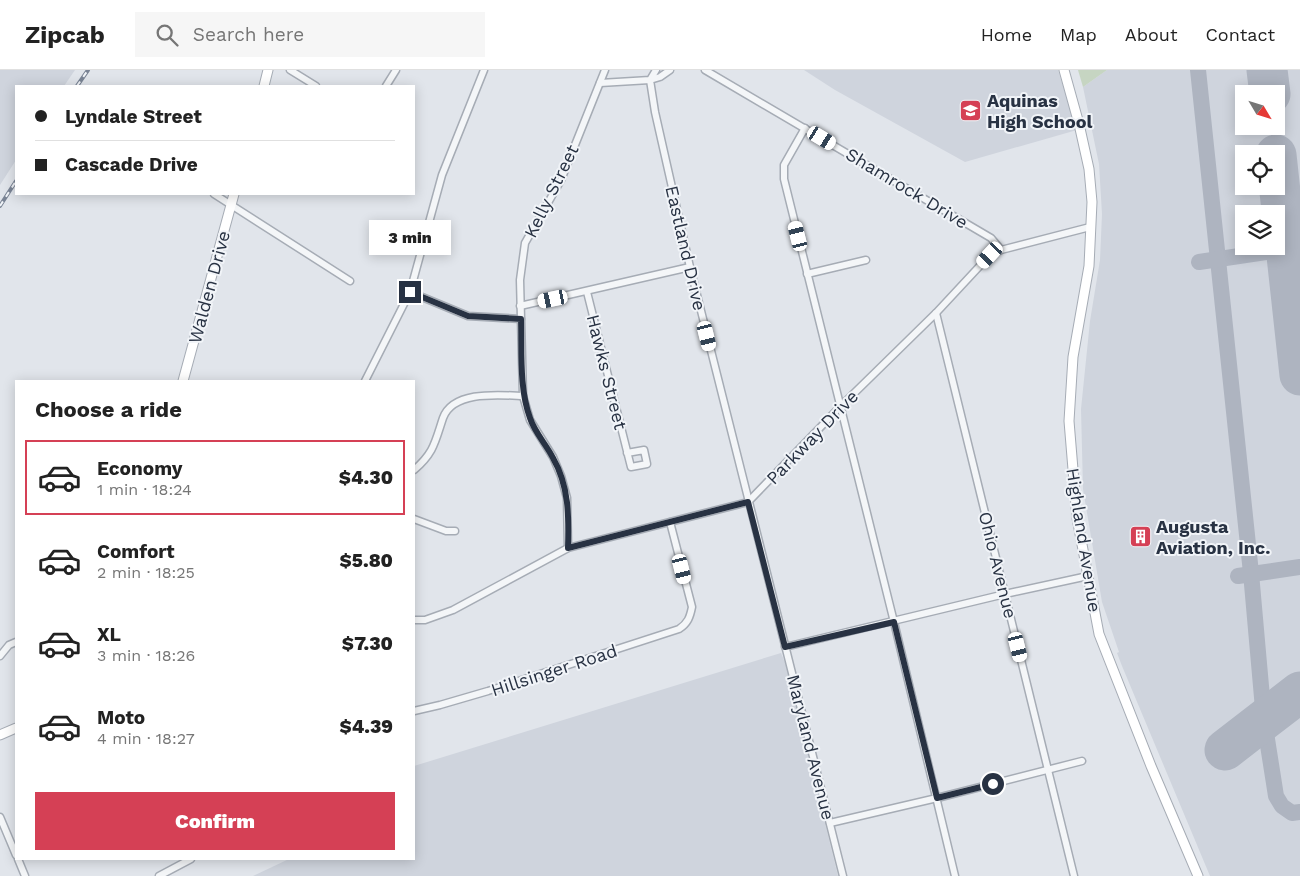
<!DOCTYPE html>
<html lang="en">
<head>
<meta charset="utf-8">
<style>
	:root { --surface:#fff; --page:#f6f6f6; --text:#222; --muted:#767676; --line:#e0e0e0; --accent:#d54055 }
	body { margin:0; font-family:"Work Sans",sans-serif; background:var(--page); color:var(--text); height:100vh; display:flex; flex-direction:column; font-size:19px; white-space:nowrap }
	* { box-sizing:border-box; margin:0 }
	p { font-size:16px; color:var(--muted) }
	.icon { flex:none; width:28px; height:28px; fill:none; stroke:currentColor; stroke-width:2; stroke-linecap:round; stroke-linejoin:round }
	.map { position:relative; flex:1; overflow:hidden }
	.panel { position:absolute; left:15px; top:310px; width:400px; height:480px; display:flex; flex-direction:column; background:var(--surface); border-radius:0px; box-shadow:0 2px 12px #0003 }
	.panel>* { flex:none }
	.guide { position:absolute; left:15px; top:15px; width:400px; height:110px; border-radius:0px; box-shadow:0 2px 12px #0003; display:grid; align-content:center; height:110px; padding:0 20px; background:var(--surface) }
	.needle { width:32px; rotate:128deg }
	.tools { position:absolute; left:1235px; top:15px; display:grid; gap:10px }
	.tools a { display:grid; place-items:center; width:50px; height:50px; border-radius:0px; background:var(--surface); box-shadow:0 2px 12px #0003; font-size:25px }
	.end { position:absolute; width:22px; height:22px; margin:-11px; border:6px solid #283243; background:#fff; box-shadow:0 0 0 2px #fff }
	.from { border-radius:50% }
	.bubble { position:absolute; height:35px; border-radius:0px; background:var(--surface); box-shadow:0 2px 12px #0003; font-size:16px; font-weight:800; line-height:35px; text-align:center }
	.car { position:absolute; width:15px; height:30px; margin:-15px -8px; border-radius:6px; box-shadow:0 0 4px 1px #0007; background:linear-gradient(#fff 24%,#345 0 40%,#fff 0 76%,#345 0 86%,#fff 0) }
	.guide b { display:flex; align-items:center; gap:18px; height:48px; font-size:19px }
	.guide b+b { border-top:1px solid var(--line) }
	.guide i { width:12px; height:12px; background:var(--text) }
	ul { padding:0; list-style:none }
	li { display:flex; align-items:center; gap:15px; height:75px; margin:0 10px 8px; padding:0 10px; border:2px solid transparent; border-radius:0px }
	li div { flex:1 }
	li b { display:block; font-size:19px }
	li em { font-style:normal; font-weight:800 }
	li.on { border-color:var(--accent) }
	li>.icon { width:45px; height:45px; stroke-width:1.5 }
	h2 { padding:0 20px; font-size:22px; line-height:60px }
	.action { display:flex; gap:10px; margin-top:auto; padding:10px 20px }
	.action a { flex:1; height:58px; border-radius:0px; background:var(--accent); color:#fff; font-size:20px; font-weight:800; line-height:58px; text-align:center }
	header { display:flex; align-items:center; gap:30px; box-sizing:border-box; height:70px; padding:0 25px; background:var(--surface); border-bottom:1px solid var(--line) }
	header strong { font-size:24px }
	nav { display:flex; gap:28px; margin-inline-start:auto; font-size:18px }
	.search { width:350px; height:45px; background:var(--page); display:flex; align-items:center; gap:12px; box-sizing:border-box; padding:0 18px; border-radius:0px; color:var(--muted); font-size:19px }
	.map>svg:first-child { display:block }
</style>
</head>
<body>
<header>
<strong>Zipcab</strong>
<div class="search"><svg class="icon" aria-label="search" viewBox="0 0 24 24"><circle cx="10" cy="10" r="6"/><path d="M15 15l6 6"/></svg>Search here</div>
<nav><a>Home</a><a>Map</a><a>About</a><a>Contact</a></nav>
</header>
<div class="map">
<svg width="1300" height="806" viewBox="0 0 1300 806">
	<rect width="100%" height="100%" fill="#e1e5eb"/>
	<!-- built -->
	<g fill="#cfd4dd" fill-rule="evenodd">
		<polygon points="0,0 75,0 64,16 16,16 16,90 0,115"/>
		<polygon points="804,0 1058,0 1077,60 965,92 835,20"/>
		<path d="M 1107,0 L 1300,0 L 1300,806 L 1210,806 L 1122,596 L 1117,583 L 1119,582 L 1102,532 L 1083,419 L 1081,339 L 1090,251 L 1100,190 L 1102,144 L 1099,94 L 1083,17 ZM 1244,24 L 1276,24 L 1276,56 L 1244,56 ZM 1244,84 L 1276,84 L 1276,116 L 1244,116 ZM 1244,144 L 1276,144 L 1276,176 L 1244,176 Z"/>
		<polygon points="781,583 786,595 838,806 253,806 289,789 414,789 414,696"/>
	</g>
	<!-- green -->
	<polygon fill="#c6d5c2" points="1078,0 1107,0 1083,17"/>
	<g fill="none" stroke-linecap="round" stroke-linejoin="round">
		<!-- taxiway -->
		<g stroke="#aeb4c0" stroke-width="16">
			<polyline points="1198,0 1251,503 1264,650 1276,726 1282,736 1292,743 1300,742"/>
			<polyline points="1199,192 1286,179 1300,187"/>
			<polyline points="1238,506 1300,497"/>
		</g>
		<!-- runway -->
		<g stroke="#aeb4c0" stroke-width="41">
			<polyline points="1267,0 1270,24"/>
			<polyline points="1276,85 1300,305"/>
			<polyline points="1225,680 1300,622"/>
		</g>
		<defs>
			<g id="street">
				<polyline points="290,0 316,16"/>
				<polyline points="670,0 660,7 650,10 655,42 690,197 843,806"/>
				<polyline points="705,0 991,168 1001,180"/>
				<polyline points="600,13 650,10 656,0"/>
				<polyline points="386,16 396,0"/>
				<polyline points="805,58 784,95 784,109 894,552 955,806"/>
				<polyline points="214,124 350,211"/>
				<polyline points="807,204 866,190"/>
				<polyline points="410,222 468,246 521,249"/>
				<polyline points="587,222 631,397 647,394 644,380 627,383"/>
				<polyline points="520,236 690,197"/>
				<polyline points="936,243 1074,806"/>
				<polyline points="365,311 410,222 442,105 484,0"/>
				<path d="M 414,400 C 434,383 435,372 443,348 C 453,320 500,325 523,326"/>
				<polyline points="414,449 446,461 455,461"/>
				<polyline points="568,478 567,428 561,406 553,387 530,350 523,326 520,210 525,173 561,110 605,0"/>
				<polyline points="414,550 425,550 453,540 568,478 748,432 840,337 936,243 990,185 1001,180 1090,157"/>
				<polyline points="785,577 1005,524 1088,506"/>
				<polyline points="0,586 9,575 16,572"/>
				<path d="M 414,641 L 440,635 L 488,621 L 679,559 C 688,553 690,547 692,537 L 670,452"/>
				<polyline points="0,747 16,785"/>
				<polyline points="830,753 937,728 1082,691"/>
				<polyline points="18,789 25,806"/>
				<polyline points="159,806 191,789"/>
			</g>
			<g id="secondary">
				<polyline points="1064,0 1079,54 1089,99 1092,132 1089,196 1073,287 1069,351 1077,448 1099,564 1151,696 1198,806"/>
				<polyline points="264,16 268,0"/>
				<polyline points="183,311 234,124"/>
				<polyline points="0,665 16,658"/>
			</g>
		</defs>
		<!-- street casing -->
		<use href="#street" stroke="#a6acb5" stroke-width="9"/>
		<!-- secondary casing -->
		<use href="#secondary" stroke="#a6acb5" stroke-width="11"/>
		<!-- street -->
		<use href="#street" stroke="#f4f6f8" stroke-width="6"/>
		<!-- secondary -->
		<use href="#secondary" stroke="#fff" stroke-width="9"/>
		<defs>
			<g id="rail">
				<polyline points="77,16 88,0"/>
				<polyline points="0,136 16,111"/>
			</g>
		</defs>
		<!-- rail casing -->
		<use href="#rail" stroke="#7a8495" stroke-width="4"/>
		<!-- rail -->
		<use href="#rail" stroke="#f1f4f8" stroke-width="2" stroke-dasharray="5.5" stroke-linecap="butt"/>
	</g>
	<g fill="none" stroke-linecap="round" stroke-linejoin="round">
		<!-- route -->
		<path stroke="#283243" stroke-width="6" d="M 410,222 L 468,246 L 521,249 C 522,282 519,318 530,348 C 535,363 546,374 553,388 C 569,416 569,446 568,478 L 748,432 L 785,577 L 894,552 L 937,728 L 993,714"/>
	</g>
	<!-- icons -->
	<defs>
		<symbol id="school-square" viewBox="-11 -11 22 22"><rect x="-9" y="-9" width="18" height="18" rx="4" fill="#d54055" stroke="#f1f4f8"/><path d="M0-5L7-2L0 1L-7-2ZM-4 1L0 2.5L4 1V4Q0 6-4 4Z" fill="#fff"/></symbol>
		<symbol id="building-square" viewBox="-11 -11 22 22"><rect x="-9" y="-9" width="18" height="18" rx="4" fill="#d54055" stroke="#f1f4f8"/><path d="M-4-6H4V6H1V3H-1V6H-4ZM-2.5-4.3h1.7v1.8h-1.7ZM.8-4.3h1.7v1.8H.8ZM-2.5-1h1.7V.8h-1.7ZM.8-1h1.7V.8H.8Z" fill="#fff"/></symbol>
	</defs>
	<g fill-rule="evenodd">
		<use href="#school-square" x="958" y="28" width="25" height="25"/>
		<use href="#building-square" x="1128" y="454" width="25" height="25"/>
	</g>
	<g text-anchor="middle" dominant-baseline="central" stroke-width="4" stroke-linejoin="round" paint-order="stroke">
		<!-- poi labels -->
		<g font-size="18" font-weight="bold" fill="#283243" stroke="#f1f4f8" text-anchor="start">
			<text x="987" y="30">Aquinas<tspan x="987" dy="21">High School</tspan></text>
			<text x="1156" y="456">Augusta<tspan x="1156" dy="21">Aviation, Inc.</tspan></text>
		</g>
		<!-- street labels -->
		<g font-size="18" fill="#283243" stroke="#f1f4f8">
			<text transform="translate(907 118) rotate(31)">Shamrock Drive</text>
			<text transform="translate(551 121) rotate(-64)">Kelly Street</text>
			<text transform="translate(686 178) rotate(77)">Eastland Drive</text>
			<text transform="translate(209 217) rotate(-75)">Walden Drive</text>
			<text transform="translate(607 302) rotate(76)">Hawks Street</text>
			<text transform="translate(812 367) rotate(-46)">Parkway Drive</text>
			<text transform="translate(1084 470) rotate(81)">Highland Avenue</text>
			<text transform="translate(998 495) rotate(76)">Ohio Avenue</text>
			<text transform="translate(554 600) rotate(-18)">Hillsinger Road</text>
			<text transform="translate(811 677) rotate(76)">Maryland Avenue</text>
		</g>
	</g>
</svg>
<div class="tools">
<a><svg class="needle" viewBox="-14 -14 28 28"><path d="M0-13l5 13h-10z" fill="#e53935"/><path d="M0 13l5-13h-10z" fill="#767676"/></svg></a>
<a><svg class="icon" aria-label="locate" viewBox="0 0 24 24"><circle cx="12" cy="12" r="6"/><path d="M12 2v4M12 18v4M2 12h4M18 12h4"/></svg></a>
<a><svg class="icon" aria-label="layers" viewBox="0 0 24 24"><path d="M12 4l9 5-9 5-9-5zM3 14l9 5 9-5"/></svg></a>
</div>
<i class="end from" style="left:993px;top:714px"></i>
<i class="end" style="left:410px;top:222px"></i>
<div class="bubble" style="left:369px;top:150px;width:82px">3 min</div>
<i class="car" style="left:822px;top:68px;rotate:121deg"></i>
<i class="car" style="left:798px;top:166px;rotate:346deg"></i>
<i class="car" style="left:990px;top:185px;rotate:223deg"></i>
<i class="car" style="left:553px;top:229px;rotate:258deg"></i>
<i class="car" style="left:707px;top:266px;rotate:166deg"></i>
<i class="car" style="left:682px;top:499px;rotate:166deg"></i>
<i class="car" style="left:1018px;top:577px;rotate:166deg"></i>
<div class="guide">
<b><i class="from"></i>Lyndale Street</b>
<b><i></i>Cascade Drive</b>
</div>
<section class="panel">
<h2>Choose a ride</h2>
<ul>
<li class="on"><svg class="icon" aria-label="car" viewBox="0 0 24 24"><path d="M5 17H2v-5l4-1 3-4h7l3 4 3 1v5h-3M9 17h6M6 11h13"/><circle cx="7" cy="17" r="2"/><circle cx="17" cy="17" r="2"/></svg><div><b>Economy</b><p>1 min · 18:24</p></div><em>$4.30</em></li>
<li><svg class="icon" aria-label="car" viewBox="0 0 24 24"><path d="M5 17H2v-5l4-1 3-4h7l3 4 3 1v5h-3M9 17h6M6 11h13"/><circle cx="7" cy="17" r="2"/><circle cx="17" cy="17" r="2"/></svg><div><b>Comfort</b><p>2 min · 18:25</p></div><em>$5.80</em></li>
<li><svg class="icon" aria-label="car" viewBox="0 0 24 24"><path d="M5 17H2v-5l4-1 3-4h7l3 4 3 1v5h-3M9 17h6M6 11h13"/><circle cx="7" cy="17" r="2"/><circle cx="17" cy="17" r="2"/></svg><div><b>XL</b><p>3 min · 18:26</p></div><em>$7.30</em></li>
<li><svg class="icon" aria-label="car" viewBox="0 0 24 24"><path d="M5 17H2v-5l4-1 3-4h7l3 4 3 1v5h-3M9 17h6M6 11h13"/><circle cx="7" cy="17" r="2"/><circle cx="17" cy="17" r="2"/></svg><div><b>Moto</b><p>4 min · 18:27</p></div><em>$4.39</em></li>
</ul>
<div class="action"><a>Confirm</a></div>
</section>
</div>
</body>
</html>
